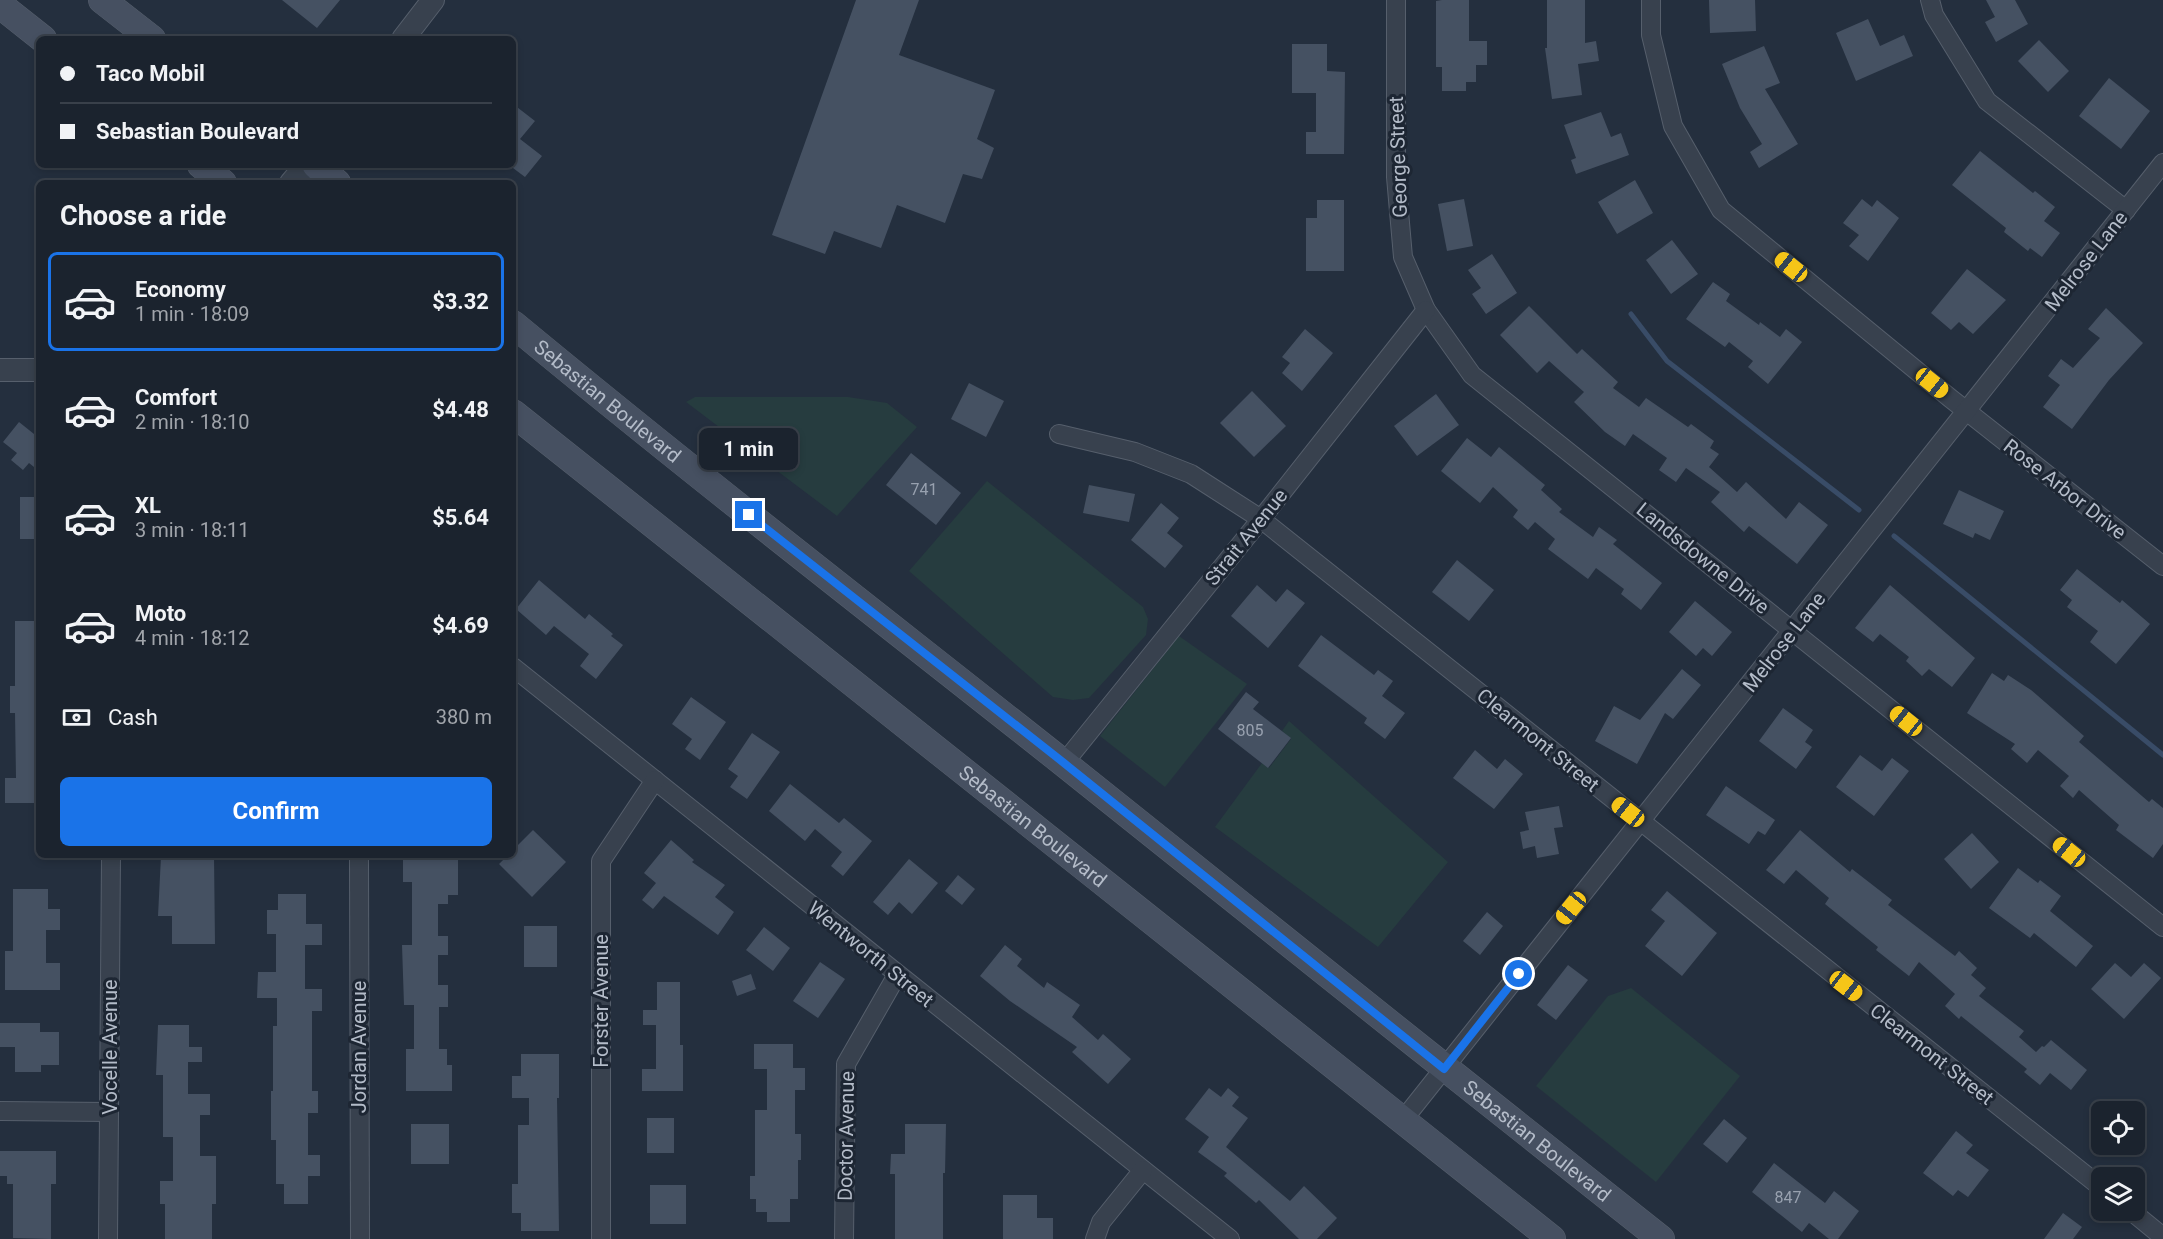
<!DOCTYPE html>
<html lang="en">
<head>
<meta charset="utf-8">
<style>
	:root { --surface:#1b232e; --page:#282f3a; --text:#f1f3f6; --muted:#a0a4aa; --line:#39404a; --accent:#1a73e8 }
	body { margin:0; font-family:Roboto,sans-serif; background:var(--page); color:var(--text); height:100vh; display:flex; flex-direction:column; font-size:22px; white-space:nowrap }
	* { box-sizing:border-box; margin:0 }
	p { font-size:20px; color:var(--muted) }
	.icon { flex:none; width:33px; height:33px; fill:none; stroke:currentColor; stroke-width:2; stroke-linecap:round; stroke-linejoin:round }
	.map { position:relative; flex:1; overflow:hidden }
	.drawer { position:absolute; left:36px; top:180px; width:480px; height:678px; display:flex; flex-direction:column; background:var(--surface); border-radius:9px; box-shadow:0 3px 9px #0003,0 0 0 2px var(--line) }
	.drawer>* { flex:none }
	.hud { position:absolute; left:36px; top:36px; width:480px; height:132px; border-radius:9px; box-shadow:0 3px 9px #0003,0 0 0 2px var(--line); display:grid; align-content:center; height:132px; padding:0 24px; background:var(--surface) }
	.fabs { position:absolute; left:2091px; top:1101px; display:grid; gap:12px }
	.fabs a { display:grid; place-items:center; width:54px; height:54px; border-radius:9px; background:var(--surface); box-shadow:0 3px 9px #0003,0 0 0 2px var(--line); font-size:30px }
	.end { position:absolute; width:27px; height:27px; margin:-14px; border:8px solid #1a73e8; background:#fff; box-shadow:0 0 0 3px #fff }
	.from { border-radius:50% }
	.bubble { position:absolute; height:42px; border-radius:9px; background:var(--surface); box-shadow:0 3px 9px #0003,0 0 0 2px var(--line); font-size:20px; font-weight:700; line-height:42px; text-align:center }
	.car { position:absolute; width:18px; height:36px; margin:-18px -9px; border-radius:8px; box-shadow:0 0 4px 2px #0007; background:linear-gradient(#f5c518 24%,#345 0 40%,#f5c518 0 76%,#345 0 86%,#f5c518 0) }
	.hud b { display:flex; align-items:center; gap:21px; height:57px; font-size:22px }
	.hud b+b { border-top:2px solid var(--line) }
	.hud i { width:15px; height:15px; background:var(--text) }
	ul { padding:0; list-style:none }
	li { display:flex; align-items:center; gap:18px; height:99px; margin:0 12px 9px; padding:0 12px; border:3px solid transparent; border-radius:9px }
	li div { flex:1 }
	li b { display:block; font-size:22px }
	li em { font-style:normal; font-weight:700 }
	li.current { border-color:var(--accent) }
	li>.icon { width:54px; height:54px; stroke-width:1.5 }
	h2 { padding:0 24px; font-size:27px; line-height:72px }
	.pay { display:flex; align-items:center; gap:15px; height:66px; padding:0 24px; font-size:22px }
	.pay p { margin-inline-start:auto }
	.primary-button { display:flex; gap:12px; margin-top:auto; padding:12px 24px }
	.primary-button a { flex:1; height:69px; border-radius:9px; background:var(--accent); color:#fff; font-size:24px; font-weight:700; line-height:69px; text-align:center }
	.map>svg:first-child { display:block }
</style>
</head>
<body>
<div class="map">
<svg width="2163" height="1239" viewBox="0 0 2163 1239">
	<rect width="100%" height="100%" fill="#242f3e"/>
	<!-- green -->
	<g fill="#263c3f">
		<polygon points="695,397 848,397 887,403 917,427 837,516 686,402"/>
		<polygon points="987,481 1143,607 1148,619 1146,635 1089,698 1073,700 1053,697 909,571"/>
		<polygon points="1179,636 1247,684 1165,787 1100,736"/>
		<polygon points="1289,721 1448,862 1378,947 1215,827 1262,763 1269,768 1291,739 1282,731"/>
		<polygon points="1631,988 1740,1076 1656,1182 1536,1086 1608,996"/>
	</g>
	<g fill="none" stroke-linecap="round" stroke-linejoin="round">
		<!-- stream -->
		<g stroke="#394c67" stroke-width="5">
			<polyline points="1631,314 1667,361 1859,510"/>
			<polyline points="1894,536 2163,755"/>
		</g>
	</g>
	<!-- building -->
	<g fill="#455162">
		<polygon points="282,0 340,0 317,28"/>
		<polygon points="856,0 919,0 899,55 995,90 977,139 994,148 982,179 963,174 945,223 897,205 881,248 834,231 825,254 772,235"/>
		<polygon points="1442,0 1469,0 1469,41 1487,41 1487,65 1476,65 1476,82 1466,82 1466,91 1442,91 1442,67 1436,67 1436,1"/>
		<polygon points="1547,0 1585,0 1585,43 1596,41 1599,61 1578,64 1582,95 1552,99 1545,48 1547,48"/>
		<polygon points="1709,0 1755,0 1756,31 1710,33"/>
		<polygon points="1986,0 2015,0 2028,24 1996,42 1985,22 1995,17"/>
		<polygon points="1868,19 1880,46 1904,35 1913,56 1856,81 1836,33"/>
		<polygon points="2039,40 2069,71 2048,92 2018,61"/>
		<polygon points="1292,44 1327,44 1327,71 1345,72 1344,154 1306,154 1306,132 1316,132 1316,93 1292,93"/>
		<polygon points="1764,46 1780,83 1765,89 1798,144 1759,168 1750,152 1762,144 1740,108 1722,64"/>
		<polygon points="2109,78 2150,111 2121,149 2079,116"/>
		<polygon points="513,104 535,121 520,139 542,156 525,177 513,168"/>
		<polygon points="1601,112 1611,137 1621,133 1629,155 1576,174 1571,160 1576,158 1564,125"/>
		<polygon points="1980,151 2033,193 2035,191 2055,207 2044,221 2060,233 2042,257 2030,248 2028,251 2004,232 2006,228 1952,185"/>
		<polygon points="1635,180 1653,213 1617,234 1598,202"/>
		<polygon points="1464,199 1473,246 1447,251 1438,204"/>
		<polygon points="1862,199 1872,207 1877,200 1899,218 1868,261 1849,246 1859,235 1843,223"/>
		<polygon points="1317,200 1344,200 1344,271 1306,271 1306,218 1317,218"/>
		<polygon points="1672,240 1698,274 1671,294 1646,260"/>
		<polygon points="1492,254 1517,293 1486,314 1472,294 1481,288 1468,270"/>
		<polygon points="1967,269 2006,300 1973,334 1959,322 1951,330 1931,313"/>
		<polygon points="1713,282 1730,294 1726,301 1759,325 1760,322 1780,337 1786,329 1802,342 1768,384 1748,367 1753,361 1729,342 1725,347 1686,319"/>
		<polygon points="1529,306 1577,354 1582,349 1618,382 1613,388 1639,407 1646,398 1688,427 1691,424 1714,441 1710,448 1719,454 1709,467 1737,492 1746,482 1786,519 1799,502 1828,525 1797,564 1749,526 1744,532 1711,502 1720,492 1686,468 1676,482 1659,470 1667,458 1633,434 1625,446 1605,432 1574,402 1584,392 1549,361 1537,373 1500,335"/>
		<polygon points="2106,308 2143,343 2109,380 2072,429 2043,407 2060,385 2048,376 2061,359 2073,368 2100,338 2088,329"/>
		<polygon points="1305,329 1333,353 1302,391 1282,373 1290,363 1282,357"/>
		<polygon points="969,383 1004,401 986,437 951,419"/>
		<polygon points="1252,391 1286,426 1254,457 1220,423"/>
		<polygon points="1436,394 1459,425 1417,456 1394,426"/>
		<polygon points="19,422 39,438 39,471 29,463 23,470 11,460 17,453 3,442"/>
		<polygon points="1467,438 1491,457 1499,447 1545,485 1541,490 1562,509 1559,512 1593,537 1599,527 1617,540 1613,544 1662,583 1641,610 1621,594 1624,589 1596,568 1588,579 1548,549 1555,539 1535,522 1528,530 1513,517 1518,510 1493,487 1480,503 1441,471"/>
		<polygon points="911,453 961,493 936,525 886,485"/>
		<polygon points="1089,485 1135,494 1129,522 1083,513"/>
		<polygon points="1959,490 2004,511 1990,540 1975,533 1973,538 1943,524"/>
		<rect x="20" y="497" width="19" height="42"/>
		<polygon points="1161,503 1179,518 1167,533 1183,546 1165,568 1131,540"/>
		<polygon points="1457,560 1494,590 1469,621 1432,592"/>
		<polygon points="2077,569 2120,603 2122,600 2150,624 2116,664 2090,642 2098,631 2067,607 2072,600 2060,590"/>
		<polygon points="539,580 585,619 589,614 613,634 611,636 623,645 596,679 580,666 589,654 554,626 546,635 516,609"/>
		<polygon points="1257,585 1276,602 1287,589 1305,603 1268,648 1231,616"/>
		<polygon points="1890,585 1975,658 1952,687 1929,669 1922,676 1906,661 1909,657 1880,634 1873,642 1855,628"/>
		<polygon points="1695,601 1732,632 1712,656 1703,648 1696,656 1669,632"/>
		<polygon points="15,621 39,621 39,803 5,803 5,778 16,778 15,713 10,713 10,686 15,686"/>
		<polygon points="1321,635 1374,675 1378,670 1393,681 1382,696 1405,713 1385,739 1364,723 1367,718 1298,666"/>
		<polygon points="1682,669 1701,685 1673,719 1665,713 1637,764 1595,741 1614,706 1640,720"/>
		<polygon points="1992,673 2004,681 2008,675 2031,690 2084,736 2079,742 2149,802 2152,799 2163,808 2163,844 2153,858 2116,830 2119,825 2079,790 2073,798 2060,786 2069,776 2038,750 2027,763 2011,749 2015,744 1967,713"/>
		<polygon points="1246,692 1259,702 1253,709 1291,738 1268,768 1218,729"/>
		<polygon points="691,697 726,722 700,760 685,749 692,739 672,724"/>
		<polygon points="1783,708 1813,730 1805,742 1812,747 1796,769 1759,741"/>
		<polygon points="752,733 780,752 747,799 730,787 738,776 728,769"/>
		<polygon points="1475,750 1497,769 1505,759 1523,774 1494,809 1453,778"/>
		<polygon points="1860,755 1882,771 1892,758 1909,771 1874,816 1836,787"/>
		<polygon points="790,784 839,823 844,818 872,841 843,876 831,866 842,852 815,829 805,841 769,811"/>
		<polygon points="1726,786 1775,820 1765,835 1758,831 1749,844 1706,815"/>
		<polygon points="1559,806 1563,827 1554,828 1559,854 1537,858 1535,846 1523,849 1520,832 1529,830 1525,812"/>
		<polygon points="533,830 566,862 532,897 499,864 508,855 513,855 513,850"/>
		<polygon points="1800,830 1850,872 1852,869 1892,900 1888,905 1955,956 1959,951 1977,968 1971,975 1986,988 1979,996 2024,1031 2019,1037 2036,1052 2042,1046 2044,1047 2051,1040 2087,1070 2071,1090 2050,1073 2040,1085 2024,1072 2027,1069 1961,1016 1959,1019 1945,1006 1955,994 1919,962 1909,976 1876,950 1878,947 1825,904 1829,898 1796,870 1784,884 1766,870"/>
		<polygon points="1972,833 1999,862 1971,889 1944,859"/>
		<polygon points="671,840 694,860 692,862 725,885 715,897 734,912 718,935 664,896 653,909 642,900 656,883 644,873"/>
		<polygon points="171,855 214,855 215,944 172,944 172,916 158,916 161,856"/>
		<polygon points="403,856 458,856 458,895 448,895 448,904 438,904 438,936 448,936 448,955 438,955 438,985 448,985 448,1007 439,1007 439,1049 447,1049 447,1065 452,1065 452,1091 406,1091 406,1049 414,1049 414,1005 404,1005 402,945 412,945 412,882 403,882"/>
		<polygon points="909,859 938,883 912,914 899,902 888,915 873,902"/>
		<polygon points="2018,868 2038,883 2040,880 2061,896 2050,911 2093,946 2076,967 2034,933 2030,938 1989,908"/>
		<polygon points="958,875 975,889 962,905 945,891"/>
		<polygon points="13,889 48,889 48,909 60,909 60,930 46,930 46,963 60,963 60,990 5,990 5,951 13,951"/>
		<polygon points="1667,891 1717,933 1682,976 1645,946 1665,921 1651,910"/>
		<polygon points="278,894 306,894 306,924 322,924 322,945 305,945 305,989 322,989 322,1011 312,1011 312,1091 318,1091 318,1113 308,1113 308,1155 320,1155 320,1176 308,1176 308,1204 284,1204 284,1184 276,1184 276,1140 271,1140 271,1091 273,1091 273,1026 277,1026 277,998 257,998 258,972 276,972 276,934 267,934 267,910 278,910"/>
		<polygon points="1487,912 1503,926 1480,955 1463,941"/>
		<rect x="524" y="926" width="33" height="41"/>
		<polygon points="764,927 790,948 773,971 746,950"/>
		<polygon points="1005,945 1022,959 1017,966 1044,988 1047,982 1080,1005 1072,1017 1098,1040 1103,1034 1131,1059 1108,1084 1072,1052 1077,1047 1010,1001 980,976"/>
		<polygon points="820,962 845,979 818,1018 793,1001"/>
		<polygon points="2115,963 2131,977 2144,963 2161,978 2124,1019 2091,989"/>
		<polygon points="1568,965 1588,980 1556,1020 1537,1005"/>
		<polygon points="751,974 756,989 737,996 732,981"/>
		<polygon points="657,982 680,982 680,1045 683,1045 683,1091 642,1091 642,1069 656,1069 656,1025 643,1025 643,1010 657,1010"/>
		<polygon points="0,1023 40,1023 40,1032 59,1032 59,1065 41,1065 41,1072 15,1072 15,1047 0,1047"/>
		<polygon points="158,1025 189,1025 189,1047 202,1047 202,1062 188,1062 188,1094 210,1094 210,1115 200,1115 200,1156 216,1156 216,1204 212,1204 212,1239 165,1239 165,1204 160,1204 160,1181 173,1181 173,1137 163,1137 163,1075 156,1075"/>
		<polygon points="754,1044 793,1044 793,1068 805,1068 805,1090 795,1090 795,1134 801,1134 801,1160 798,1160 798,1199 790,1199 790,1222 767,1222 767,1212 756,1212 756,1199 750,1199 750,1176 755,1176 755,1110 767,1110 767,1069 754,1069"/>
		<polygon points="521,1054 559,1054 559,1098 557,1098 559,1231 521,1231 521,1213 512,1213 512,1184 518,1184 518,1125 529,1125 529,1098 512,1098 512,1076 521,1076"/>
		<polygon points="1209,1088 1221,1097 1228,1088 1239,1097 1232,1106 1248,1118 1226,1147 1290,1201 1304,1186 1337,1218 1317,1239 1299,1239 1259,1200 1256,1203 1224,1176 1227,1173 1198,1152 1209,1137 1185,1119"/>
		<rect x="647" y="1118" width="27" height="35"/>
		<polygon points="1724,1119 1747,1138 1727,1163 1703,1144"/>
		<rect x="411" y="1124" width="38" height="40"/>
		<polygon points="905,1124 946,1124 945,1173 943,1173 943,1239 895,1239 895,1174 890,1174 891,1154 905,1154"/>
		<polygon points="1956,1131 1973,1145 1966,1153 1989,1170 1968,1197 1958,1190 1953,1196 1923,1173"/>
		<polygon points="0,1151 56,1151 56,1184 51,1184 51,1239 13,1238 13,1184 7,1184 7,1176 0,1176"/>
		<polygon points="1774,1163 1825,1203 1834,1191 1859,1211 1838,1239 1829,1239 1809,1223 1802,1232 1752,1192"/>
		<rect x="650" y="1185" width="36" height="39"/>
		<polygon points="1003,1195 1037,1195 1037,1218 1053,1218 1053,1239 1003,1239"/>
		<polygon points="2063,1213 2082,1227 2073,1239 2044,1239"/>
	</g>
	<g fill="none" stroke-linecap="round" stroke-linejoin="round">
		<defs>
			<g id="minor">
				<polyline points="1396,0 1396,177 1403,257 1426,310 1472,375 2163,927"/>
				<polyline points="1651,0 1651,35 1673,126 1721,210 1950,398 2163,566"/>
				<polyline points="1930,0 1934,15 1987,101 2126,210"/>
				<polyline points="1059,434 1135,452 1191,474 1261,519 2102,1188"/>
				<polyline points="513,667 1230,1239"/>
				<polyline points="1064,763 1261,519 1426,310"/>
				<polyline points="359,855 360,1239"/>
				<polyline points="0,1111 109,1112"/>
				<polyline points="1403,1120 2163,163"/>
				<polyline points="2130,1210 2163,1237"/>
				<polyline points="108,1239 111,855"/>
				<polyline points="601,1239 601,861 655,780"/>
				<polyline points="844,1239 846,1064 897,975"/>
				<polyline points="1095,1239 1101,1222 1143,1170"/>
			</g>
			<g id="tertiary">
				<polyline points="403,39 433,0"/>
				<polyline points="291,183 306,165"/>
				<polyline points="0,370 39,370"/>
			</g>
			<g id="secondary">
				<polyline points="102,0 152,39"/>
				<polyline points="0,5 43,39"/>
				<polyline points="201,165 223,183"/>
				<polyline points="316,165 337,183"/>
				<path id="s1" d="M 513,324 C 693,473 878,616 1061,761 C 1261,920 1460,1081 1661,1239"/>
				<path id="s2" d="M 513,413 L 1552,1239"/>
			</g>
		</defs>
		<!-- minor casing -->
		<use href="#minor" stroke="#565f6c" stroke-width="20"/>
		<!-- tertiary casing -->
		<use href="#tertiary" stroke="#565f6c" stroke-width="24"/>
		<!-- secondary casing -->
		<use href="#secondary" stroke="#565f6c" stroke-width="28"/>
		<!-- minor -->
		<use href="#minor" stroke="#38414e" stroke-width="18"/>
		<!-- tertiary -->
		<use href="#tertiary" stroke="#38414e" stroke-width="22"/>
		<!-- secondary -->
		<use href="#secondary" stroke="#465061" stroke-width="27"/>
	</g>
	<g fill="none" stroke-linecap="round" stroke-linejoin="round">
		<!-- route -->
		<polyline stroke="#1a73e8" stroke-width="8" points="749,515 1064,763 1444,1069 1519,974"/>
	</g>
	<g text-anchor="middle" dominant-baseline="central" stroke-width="6" stroke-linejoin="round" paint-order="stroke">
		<!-- number labels -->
		<g font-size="16" fill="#98a1af">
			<text x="924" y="489">741</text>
			<text x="1250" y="730">805</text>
			<text x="1788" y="1197">847</text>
		</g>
		<!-- street labels -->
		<g font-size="20" fill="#b4bcc9" stroke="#1d2633">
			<text transform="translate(1398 157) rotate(-92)">George Street</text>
			<text transform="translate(2086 261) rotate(-52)">Melrose Lane</text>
			<text stroke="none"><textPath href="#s1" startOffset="122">Sebastian Boulevard</textPath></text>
			<text transform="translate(2065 489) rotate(38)">Rose Arbor Drive</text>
			<text transform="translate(1246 537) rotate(-51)">Strait Avenue</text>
			<text transform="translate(1703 558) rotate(39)">Landsdowne Drive</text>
			<text transform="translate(1784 642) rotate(-52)">Melrose Lane</text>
			<text transform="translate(1538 740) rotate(39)">Clearmont Street</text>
			<text stroke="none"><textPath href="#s2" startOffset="664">Sebastian Boulevard</textPath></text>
			<text transform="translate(871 954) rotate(39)">Wentworth Street</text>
			<text transform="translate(601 1001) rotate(-90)">Forster Avenue</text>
			<text transform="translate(110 1047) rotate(-90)">Vocelle Avenue</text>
			<text transform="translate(359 1047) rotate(-90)">Jordan Avenue</text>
			<text transform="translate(1932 1054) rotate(38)">Clearmont Street</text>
			<text transform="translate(846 1136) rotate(-89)">Doctor Avenue</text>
			<text stroke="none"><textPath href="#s1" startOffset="1310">Sebastian Boulevard</textPath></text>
		</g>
	</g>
</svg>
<div class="fabs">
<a><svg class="icon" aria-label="locate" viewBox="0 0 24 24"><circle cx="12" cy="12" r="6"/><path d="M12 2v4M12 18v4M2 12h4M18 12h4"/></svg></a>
<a><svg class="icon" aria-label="layers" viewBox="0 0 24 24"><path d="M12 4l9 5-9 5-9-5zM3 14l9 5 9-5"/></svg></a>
</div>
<i class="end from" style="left:1519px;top:974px"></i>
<i class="end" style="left:749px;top:515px"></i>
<div class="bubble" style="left:699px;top:428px;width:99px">1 min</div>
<i class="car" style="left:1791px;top:267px;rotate:309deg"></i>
<i class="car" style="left:1932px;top:383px;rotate:129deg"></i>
<i class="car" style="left:1906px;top:721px;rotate:309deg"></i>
<i class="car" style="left:1628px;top:812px;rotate:308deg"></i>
<i class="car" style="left:2069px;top:852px;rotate:309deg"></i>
<i class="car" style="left:1571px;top:908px;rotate:219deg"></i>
<i class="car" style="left:1846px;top:986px;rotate:128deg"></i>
<div class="hud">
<b><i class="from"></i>Taco Mobil</b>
<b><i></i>Sebastian Boulevard</b>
</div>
<section class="drawer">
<h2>Choose a ride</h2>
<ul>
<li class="current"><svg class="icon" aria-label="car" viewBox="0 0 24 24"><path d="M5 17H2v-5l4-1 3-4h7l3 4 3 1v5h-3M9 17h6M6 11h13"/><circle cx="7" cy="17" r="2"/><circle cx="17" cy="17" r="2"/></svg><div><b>Economy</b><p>1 min · 18:09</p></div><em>$3.32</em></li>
<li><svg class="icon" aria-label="car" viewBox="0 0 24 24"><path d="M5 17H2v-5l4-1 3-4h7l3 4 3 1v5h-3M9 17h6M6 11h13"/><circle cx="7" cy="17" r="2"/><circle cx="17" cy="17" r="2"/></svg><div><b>Comfort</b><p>2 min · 18:10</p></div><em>$4.48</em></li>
<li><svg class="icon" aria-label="car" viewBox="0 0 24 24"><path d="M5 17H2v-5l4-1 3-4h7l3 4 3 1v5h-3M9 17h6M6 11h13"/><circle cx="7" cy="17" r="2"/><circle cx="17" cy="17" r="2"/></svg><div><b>XL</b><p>3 min · 18:11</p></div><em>$5.64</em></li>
<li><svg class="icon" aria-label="car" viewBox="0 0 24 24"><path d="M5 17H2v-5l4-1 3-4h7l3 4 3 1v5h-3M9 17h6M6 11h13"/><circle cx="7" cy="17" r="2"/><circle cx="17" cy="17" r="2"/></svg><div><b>Moto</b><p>4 min · 18:12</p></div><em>$4.69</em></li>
</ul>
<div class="pay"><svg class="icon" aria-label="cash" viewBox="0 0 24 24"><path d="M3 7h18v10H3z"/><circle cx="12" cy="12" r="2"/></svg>Cash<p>380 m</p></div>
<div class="primary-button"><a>Confirm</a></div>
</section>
</div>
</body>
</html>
